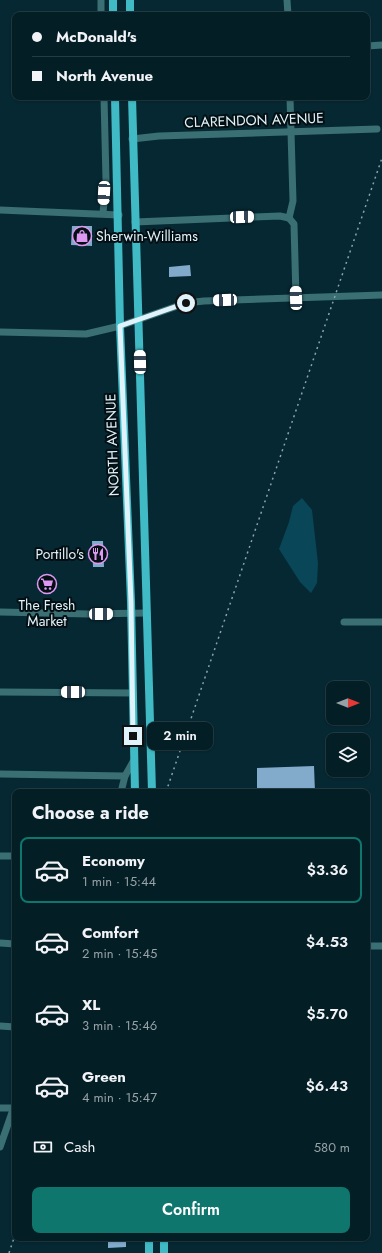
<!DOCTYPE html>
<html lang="en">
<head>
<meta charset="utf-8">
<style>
	:root { --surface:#041e26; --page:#122b32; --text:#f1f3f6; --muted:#97a2a7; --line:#253c43; --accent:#0f766e }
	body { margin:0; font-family:Jost,sans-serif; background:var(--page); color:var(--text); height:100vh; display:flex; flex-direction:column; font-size:15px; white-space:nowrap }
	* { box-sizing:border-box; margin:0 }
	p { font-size:13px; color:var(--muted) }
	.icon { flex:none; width:22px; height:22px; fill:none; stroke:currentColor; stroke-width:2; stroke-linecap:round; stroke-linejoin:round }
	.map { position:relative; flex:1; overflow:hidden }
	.panel { position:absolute; left:12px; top:789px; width:358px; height:452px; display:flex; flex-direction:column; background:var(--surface); border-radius:8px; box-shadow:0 1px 3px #0004,0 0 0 1px var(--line) }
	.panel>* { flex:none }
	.guide { position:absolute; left:12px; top:12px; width:358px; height:88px; border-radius:8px; box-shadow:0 1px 3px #0004,0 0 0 1px var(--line); display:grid; align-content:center; height:88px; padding:0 20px; background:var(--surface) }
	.needle { width:26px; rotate:90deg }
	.fabs { position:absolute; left:326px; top:681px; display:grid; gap:8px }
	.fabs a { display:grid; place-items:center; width:44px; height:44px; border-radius:8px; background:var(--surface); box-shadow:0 1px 3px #0004,0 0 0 1px var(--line); font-size:20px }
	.end { position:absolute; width:18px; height:18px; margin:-9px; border:5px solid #e1f3fa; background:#111; box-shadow:0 0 0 2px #111 }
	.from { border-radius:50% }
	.bubble { position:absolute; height:28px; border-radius:8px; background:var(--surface); box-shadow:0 1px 3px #0004,0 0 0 1px var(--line); font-size:13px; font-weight:600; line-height:28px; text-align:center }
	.car { position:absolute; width:12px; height:24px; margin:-12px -6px; border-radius:5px; box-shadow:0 0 3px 1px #0007; background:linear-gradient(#fff 24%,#345 0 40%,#fff 0 76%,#345 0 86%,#fff 0) }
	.guide b { display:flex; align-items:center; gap:14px; height:38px; font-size:15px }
	.guide b+b { border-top:1px solid var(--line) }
	.guide i { width:10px; height:10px; background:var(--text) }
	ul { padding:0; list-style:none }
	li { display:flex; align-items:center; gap:12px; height:66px; margin:0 8px 6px; padding:0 12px; border:2px solid transparent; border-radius:8px }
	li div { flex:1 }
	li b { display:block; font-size:15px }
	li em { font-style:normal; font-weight:600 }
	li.active { border-color:var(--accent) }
	li>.icon { width:36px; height:36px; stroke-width:1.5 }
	h2 { padding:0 20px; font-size:18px; line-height:48px }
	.pay { display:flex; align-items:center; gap:10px; height:44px; padding:0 20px; font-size:15px }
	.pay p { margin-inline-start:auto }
	.action { display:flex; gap:8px; margin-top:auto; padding:8px 20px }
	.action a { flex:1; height:46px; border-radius:8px; background:var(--accent); color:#fff; font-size:16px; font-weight:600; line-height:46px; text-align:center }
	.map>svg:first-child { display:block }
</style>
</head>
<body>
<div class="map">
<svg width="382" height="1253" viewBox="0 0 382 1253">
	<rect width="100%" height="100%" fill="#062832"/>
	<!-- green -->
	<polygon fill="#084658" points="302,498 312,510 318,563 317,583 311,593 300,582 279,549 289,522 293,506"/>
	<!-- building -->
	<g fill="#81aacb">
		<polygon points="72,226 92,226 92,246 71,245"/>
		<polygon points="190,265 191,276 169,277 169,267"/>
		<polygon points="92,541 103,541 104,567 93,567"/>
		<polygon points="314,766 315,792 257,792 257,768"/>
		<polygon points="108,1238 126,1238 126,1247 108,1248"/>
	</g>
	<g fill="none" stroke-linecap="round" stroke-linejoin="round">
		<!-- minor -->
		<g stroke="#3a6f74" stroke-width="7">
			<polyline points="101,0 101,15"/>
			<polyline points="287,0 288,15"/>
			<polyline points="367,46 382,45"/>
			<polyline points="290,97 293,201 289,218 294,224 296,298"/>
			<polyline points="132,139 159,136 377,129"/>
			<polyline points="0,210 119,215"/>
			<polyline points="103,213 106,180 104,97"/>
			<polyline points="135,222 280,216 289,218"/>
			<polyline points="0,332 86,334 120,326 186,303 204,301 382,295"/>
			<polyline points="0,612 88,614 147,613"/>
			<polyline points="344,622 382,622"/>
			<polyline points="0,692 133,693"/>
			<polyline points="0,774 125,776"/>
			<polyline points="121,792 125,776 134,760"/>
			<polyline points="0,856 15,856"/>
			<polyline points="0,943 15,944"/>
			<polyline points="367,946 382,946"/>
			<polyline points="0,1026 15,1027"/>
			<polyline points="0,1108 14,1108"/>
			<polyline points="0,1147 15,1104"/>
		</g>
		<!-- major -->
		<g stroke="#40bac5" stroke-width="8">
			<polyline points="113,0 113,15"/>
			<polyline points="130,0 130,15"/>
			<polyline points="115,97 120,326 131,602 135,792"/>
			<polyline points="132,97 152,792"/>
			<polyline points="149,1238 149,1253"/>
			<polyline points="164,1238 164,1253"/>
		</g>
		<!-- rail -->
		<g stroke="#8ba4ac" stroke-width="1.5" stroke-dasharray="2 4" stroke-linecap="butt">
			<polyline points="166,792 382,158"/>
			<polyline points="9,1253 15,1235"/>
		</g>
	</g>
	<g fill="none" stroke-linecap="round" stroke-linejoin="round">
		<!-- route -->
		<polyline stroke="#e1f3fa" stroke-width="5" points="133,736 131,602 120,326 186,303"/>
	</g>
	<!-- icons -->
	<defs>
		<symbol id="shop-ring" viewBox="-11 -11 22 22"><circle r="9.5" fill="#030f13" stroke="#df98f2" stroke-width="1.5"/><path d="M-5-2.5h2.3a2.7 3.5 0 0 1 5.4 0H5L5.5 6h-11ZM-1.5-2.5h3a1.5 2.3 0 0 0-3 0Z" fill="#df98f2"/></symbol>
		<symbol id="restaurant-ring" viewBox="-11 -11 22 22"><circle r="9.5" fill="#030f13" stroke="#df98f2" stroke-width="1.5"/><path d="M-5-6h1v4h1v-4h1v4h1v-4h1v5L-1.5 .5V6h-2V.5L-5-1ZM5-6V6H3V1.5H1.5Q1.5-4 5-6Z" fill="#df98f2"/></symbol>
		<symbol id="supermarket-ring" viewBox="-11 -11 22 22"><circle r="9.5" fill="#030f13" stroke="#df98f2" stroke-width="1.5"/><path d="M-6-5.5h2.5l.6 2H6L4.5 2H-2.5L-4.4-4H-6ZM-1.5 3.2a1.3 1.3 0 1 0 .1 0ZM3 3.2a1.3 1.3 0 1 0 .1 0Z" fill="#df98f2"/></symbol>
	</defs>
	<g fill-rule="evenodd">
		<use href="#shop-ring" x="71" y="225" width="22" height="22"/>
		<use href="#restaurant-ring" x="87" y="543" width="22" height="22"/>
		<use href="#supermarket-ring" x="36" y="573" width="22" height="22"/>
	</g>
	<g text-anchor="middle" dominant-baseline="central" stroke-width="4" stroke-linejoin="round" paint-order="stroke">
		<!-- street labels -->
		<g font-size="14" fill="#e1f3fa" stroke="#030f13">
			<text transform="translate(254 120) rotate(-2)">CLARENDON AVENUE</text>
			<text transform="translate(112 445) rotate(-92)">NORTH AVENUE</text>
		</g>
		<!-- poi labels -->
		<g font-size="14" fill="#e1f3fa" stroke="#030f13" text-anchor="start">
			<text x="96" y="236">Sherwin-Williams</text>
			<text x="84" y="554" text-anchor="end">Portillo's</text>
			<text x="47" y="605" text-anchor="middle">The Fresh<tspan x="47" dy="16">Market</tspan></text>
		</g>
	</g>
</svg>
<div class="fabs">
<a><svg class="needle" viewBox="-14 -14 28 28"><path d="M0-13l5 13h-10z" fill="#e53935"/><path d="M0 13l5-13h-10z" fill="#97a2a7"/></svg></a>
<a><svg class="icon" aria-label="layers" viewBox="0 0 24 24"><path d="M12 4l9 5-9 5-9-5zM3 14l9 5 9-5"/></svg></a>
</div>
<i class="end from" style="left:186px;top:303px"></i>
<i class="end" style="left:133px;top:736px"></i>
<div class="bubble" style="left:147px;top:722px;width:66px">2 min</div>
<i class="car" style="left:104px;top:193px;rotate:183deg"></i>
<i class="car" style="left:242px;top:217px;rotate:88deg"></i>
<i class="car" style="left:296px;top:298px;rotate:358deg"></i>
<i class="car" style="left:225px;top:300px;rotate:268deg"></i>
<i class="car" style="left:140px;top:362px;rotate:359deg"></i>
<i class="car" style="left:101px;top:614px;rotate:89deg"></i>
<i class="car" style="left:73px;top:692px;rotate:270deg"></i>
<div class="guide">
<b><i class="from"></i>McDonald's</b>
<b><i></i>North Avenue</b>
</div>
<section class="panel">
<h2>Choose a ride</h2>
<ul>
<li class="active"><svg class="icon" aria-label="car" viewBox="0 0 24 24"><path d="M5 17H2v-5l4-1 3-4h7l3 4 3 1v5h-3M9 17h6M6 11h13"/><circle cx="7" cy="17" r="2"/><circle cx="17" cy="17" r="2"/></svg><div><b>Economy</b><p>1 min · 15:44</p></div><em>$3.36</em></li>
<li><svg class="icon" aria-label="car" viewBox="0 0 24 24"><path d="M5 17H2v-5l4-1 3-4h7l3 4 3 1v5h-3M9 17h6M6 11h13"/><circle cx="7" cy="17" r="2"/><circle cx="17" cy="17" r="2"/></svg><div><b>Comfort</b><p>2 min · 15:45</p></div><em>$4.53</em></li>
<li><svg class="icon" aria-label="car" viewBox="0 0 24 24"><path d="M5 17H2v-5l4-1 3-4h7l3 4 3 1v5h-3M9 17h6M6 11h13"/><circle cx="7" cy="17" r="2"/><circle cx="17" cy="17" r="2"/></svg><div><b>XL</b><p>3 min · 15:46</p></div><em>$5.70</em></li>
<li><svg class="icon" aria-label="car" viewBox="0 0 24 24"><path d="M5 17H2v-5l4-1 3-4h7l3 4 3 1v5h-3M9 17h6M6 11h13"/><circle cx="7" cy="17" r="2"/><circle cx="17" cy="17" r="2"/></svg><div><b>Green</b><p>4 min · 15:47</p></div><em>$6.43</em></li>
</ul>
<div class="pay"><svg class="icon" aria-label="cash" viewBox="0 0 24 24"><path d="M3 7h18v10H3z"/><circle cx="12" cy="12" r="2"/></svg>Cash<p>580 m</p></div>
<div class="action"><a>Confirm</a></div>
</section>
</div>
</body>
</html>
